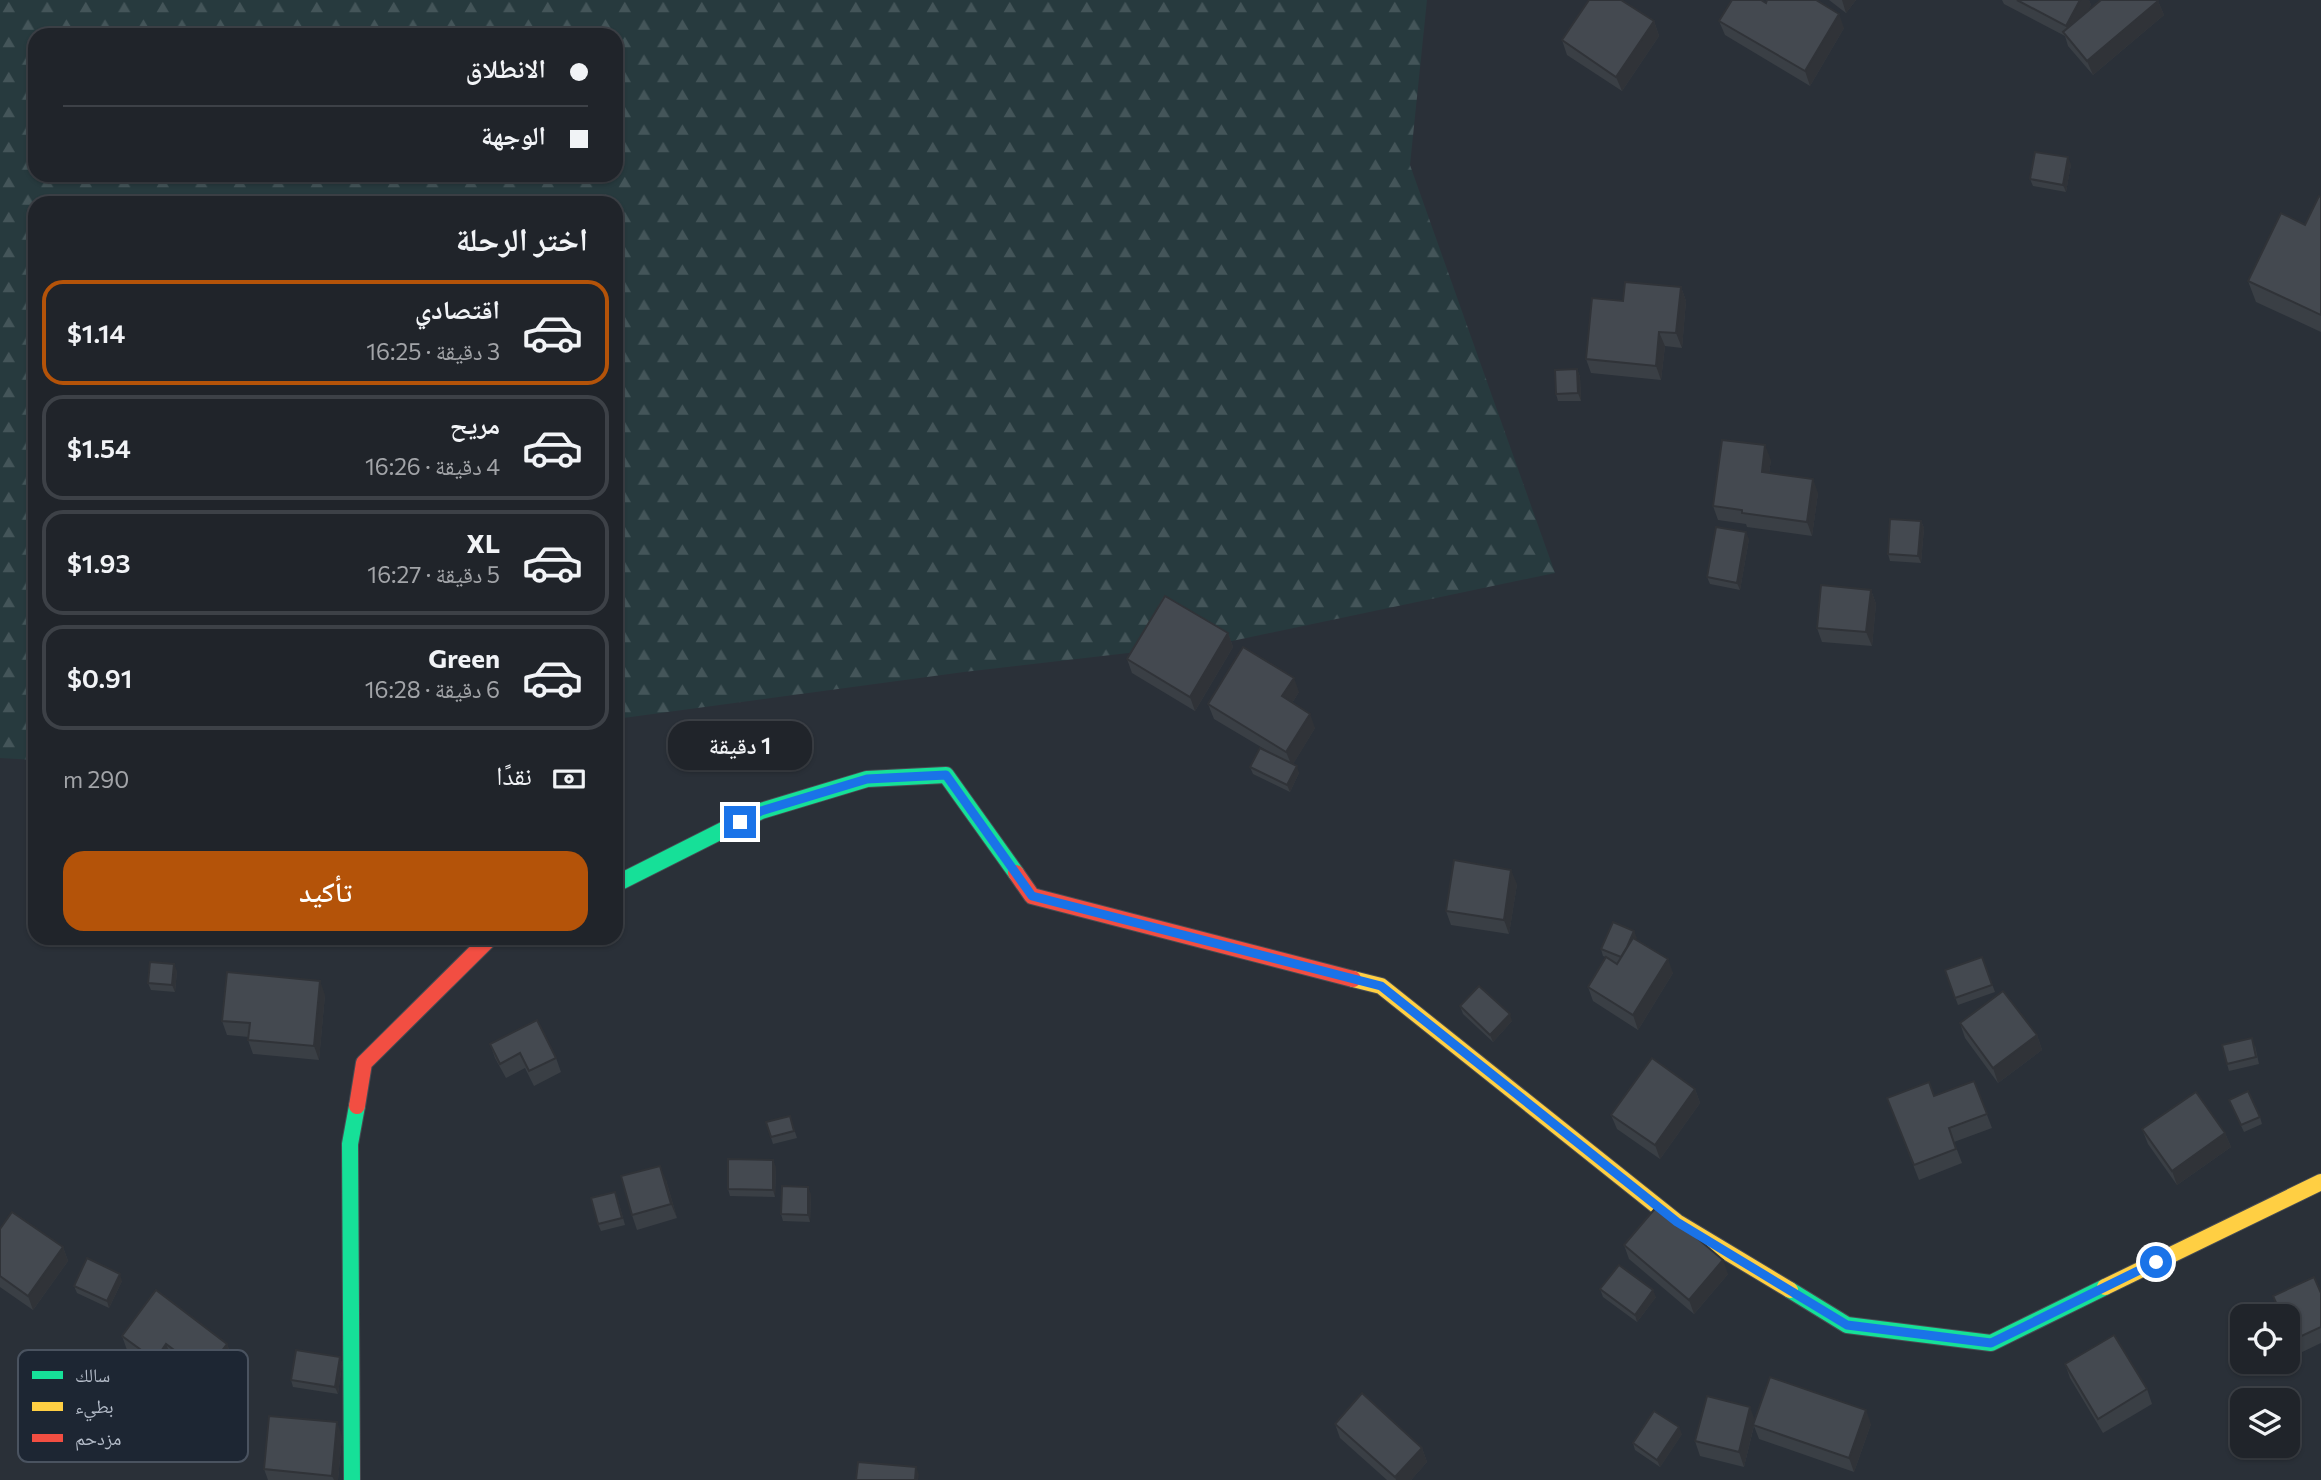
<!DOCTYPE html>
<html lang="ar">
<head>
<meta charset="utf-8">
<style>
	:root { --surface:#20242a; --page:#2d3036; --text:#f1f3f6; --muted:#a2a4a8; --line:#3d4147; --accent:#b45309 }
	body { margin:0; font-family:Commissioner,"Noto Naskh Arabic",sans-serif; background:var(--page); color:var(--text); direction:rtl; height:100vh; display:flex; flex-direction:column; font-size:26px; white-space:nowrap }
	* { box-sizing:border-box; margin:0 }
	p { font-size:23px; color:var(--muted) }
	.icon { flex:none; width:38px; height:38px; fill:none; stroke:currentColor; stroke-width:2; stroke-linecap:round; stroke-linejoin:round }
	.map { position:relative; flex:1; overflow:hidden; direction:ltr }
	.drawer { position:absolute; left:28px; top:196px; width:595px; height:749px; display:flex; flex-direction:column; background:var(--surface); border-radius:21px; box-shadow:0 2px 5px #0004,0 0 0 2px var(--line); direction:rtl }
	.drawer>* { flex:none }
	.banner { position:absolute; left:28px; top:28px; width:595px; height:154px; border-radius:21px; box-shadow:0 2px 5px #0004,0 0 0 2px var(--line); direction:rtl; display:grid; align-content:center; height:154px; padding:0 35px; background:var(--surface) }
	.buttons { position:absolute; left:2230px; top:1304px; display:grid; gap:14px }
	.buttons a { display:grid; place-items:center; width:70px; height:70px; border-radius:14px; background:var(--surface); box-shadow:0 2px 5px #0004,0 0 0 2px var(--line); font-size:35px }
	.end { position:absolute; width:32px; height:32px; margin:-16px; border:9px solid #1a73e8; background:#fff; box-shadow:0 0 0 4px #fff }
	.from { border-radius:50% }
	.bubble { position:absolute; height:49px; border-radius:21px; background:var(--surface); box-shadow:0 2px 5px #0004,0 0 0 2px var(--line); font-size:23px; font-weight:600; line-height:49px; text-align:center; direction:rtl }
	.banner b { display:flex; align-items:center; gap:24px; height:66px; font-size:26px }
	.banner b+b { border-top:2px solid var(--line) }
	.banner i { width:18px; height:18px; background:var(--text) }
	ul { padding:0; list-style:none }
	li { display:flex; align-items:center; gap:21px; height:105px; margin:0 14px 10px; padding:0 21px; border:4px solid var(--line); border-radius:21px }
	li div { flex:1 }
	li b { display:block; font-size:26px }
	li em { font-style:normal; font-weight:600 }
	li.current { border-color:var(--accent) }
	li>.icon { width:63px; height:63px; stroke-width:1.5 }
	h2 { padding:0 35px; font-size:32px; line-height:84px }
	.pay { display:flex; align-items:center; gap:18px; height:77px; padding:0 35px; font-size:26px }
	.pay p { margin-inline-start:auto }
	.primary-button { display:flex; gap:14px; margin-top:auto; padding:14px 35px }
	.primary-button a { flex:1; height:80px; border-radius:21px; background:var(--accent); color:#fff; font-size:28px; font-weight:600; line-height:80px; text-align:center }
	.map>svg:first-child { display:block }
</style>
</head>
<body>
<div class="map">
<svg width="2321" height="1480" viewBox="0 0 2321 1480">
	<defs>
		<pattern id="forest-firs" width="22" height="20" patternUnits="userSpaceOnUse" patternTransform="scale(1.75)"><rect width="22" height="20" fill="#273a3e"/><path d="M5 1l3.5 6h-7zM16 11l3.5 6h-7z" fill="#445559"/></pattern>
	</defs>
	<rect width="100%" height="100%" fill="#2a3038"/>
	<!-- forest -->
	<path fill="url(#forest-firs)" fill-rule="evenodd" d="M 0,0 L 1427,0 L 1410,165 L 1555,573 L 1232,641 L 964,672 L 616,719 L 616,203 L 35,203 L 35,760 L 0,758 ZM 35,35 L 616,35 L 616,175 L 35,175 Z"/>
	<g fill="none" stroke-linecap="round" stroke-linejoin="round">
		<defs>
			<g id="fast">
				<polyline points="616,884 761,811 867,779 946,775 1016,873"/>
				<polyline points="1790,1290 1847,1325 1991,1343 2105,1287"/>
				<polyline points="352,1480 350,1144 357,1106"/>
			</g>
			<g id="slow">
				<polyline points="1353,979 1381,986 1677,1222 1790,1290"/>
				<polyline points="2105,1287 2321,1182"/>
			</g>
			<g id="jam">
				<polyline points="1016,873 1032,896 1353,979"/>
				<polyline points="357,1106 364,1063 490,938"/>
			</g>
		</defs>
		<!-- fast casing -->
		<use href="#fast" stroke="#484c53" stroke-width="18"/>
		<!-- slow casing -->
		<use href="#slow" stroke="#484c53" stroke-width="18"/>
		<!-- jam casing -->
		<use href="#jam" stroke="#484c53" stroke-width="18"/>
		<!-- fast -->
		<use href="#fast" stroke="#16e098" stroke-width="16"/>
		<!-- slow -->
		<use href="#slow" stroke="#ffcf43" stroke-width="16"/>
		<!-- jam -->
		<use href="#jam" stroke="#f24e42" stroke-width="16"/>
	</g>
	<!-- wall -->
	<g fill="#3a3f45">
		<polygon points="1829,0 1856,0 1846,13"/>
		<polygon points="2002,0 2089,0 2091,5 2086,13 2158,1 2164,15 2093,75 2068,46 2065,36 2004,4"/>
		<polygon points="1766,3 1844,28 1810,86 1725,35 1719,21"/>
		<polygon points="1654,21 1659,36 1622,91 1567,55 1562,40"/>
		<polygon points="2071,164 2066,192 2033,186 2030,179"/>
		<polygon points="2321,197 2321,332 2256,302 2248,281 2305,225"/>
		<polygon points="1681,287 1686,301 1682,348 1665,346 1661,380 1591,373 1586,359 1623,301"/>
		<polygon points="1577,369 1580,377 1581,401 1558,401 1556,394"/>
		<polygon points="1771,460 1769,473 1818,493 1812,536 1747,527 1746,524 1718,520 1713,506"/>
		<polygon points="1921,521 1924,528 1921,563 1890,561 1888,554"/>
		<polygon points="1749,539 1740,590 1710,584 1707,577"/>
		<polygon points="1871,590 1876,604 1872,646 1822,642 1817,628"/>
		<polygon points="1228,633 1233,647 1195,711 1132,673 1127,659"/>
		<polygon points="1299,692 1292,703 1315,728 1293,764 1299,773 1290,792 1253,774 1250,767 1266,750 1214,719 1208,704"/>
		<polygon points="1517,884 1509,934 1451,925 1446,911"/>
		<polygon points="1634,931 1636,940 1673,973 1638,1030 1593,1001 1588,987 1606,957 1603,956 1601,949"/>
		<polygon points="1982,957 1995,992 1958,1005 1945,970"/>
		<polygon points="177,971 175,992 151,990 148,983"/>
		<polygon points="325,995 319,1060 253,1054 248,1040 249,1037 227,1035 222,1021"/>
		<polygon points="1460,1006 1512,1021 1493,1042 1463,1014"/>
		<polygon points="1960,1023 2037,1035 2042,1050 1998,1083 1965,1038"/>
		<polygon points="490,1044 556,1058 561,1072 534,1086 525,1068 506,1078 495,1058"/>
		<polygon points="2255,1046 2259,1064 2229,1071 2227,1064"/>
		<polygon points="1974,1081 1992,1128 1954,1142 1962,1163 1919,1180 1887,1098 1934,1096"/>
		<polygon points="1695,1089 1700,1103 1660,1159 1617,1129 1611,1115"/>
		<polygon points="2229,1100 2260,1117 2262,1124 2244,1132"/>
		<polygon points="766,1122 792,1123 797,1138 773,1144"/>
		<polygon points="2142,1129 2225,1133 2231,1147 2177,1185 2148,1144"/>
		<polygon points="776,1167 775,1197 730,1196 728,1189"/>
		<polygon points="666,1180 677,1218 637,1230 632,1215"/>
		<polygon points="811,1194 810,1222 783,1221 781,1214"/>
		<polygon points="618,1200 625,1225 601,1231 598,1224"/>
		<polygon points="0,1229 63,1247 68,1261 33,1310 0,1287"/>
		<polygon points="1624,1245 1728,1274 1694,1314 1629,1259"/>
		<polygon points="122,1281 109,1308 77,1293 74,1286"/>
		<polygon points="1600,1289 1656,1297 1637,1322 1603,1297"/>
		<polygon points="2321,1293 2321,1343 2298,1354 2287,1331 2287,1316 2280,1316 2273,1296"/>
		<polygon points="122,1336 227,1344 232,1358 210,1388 172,1358 160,1375 127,1350"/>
		<polygon points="340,1357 342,1364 338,1394 293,1387 291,1380"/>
		<polygon points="2065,1364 2147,1389 2152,1404 2103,1433 2070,1378"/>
		<polygon points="233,1404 235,1411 224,1440 198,1430 196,1423"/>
		<polygon points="1755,1421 1871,1424 1854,1472 1759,1439 1754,1426 1744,1467 1700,1456 1695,1441"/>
		<polygon points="1335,1424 1422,1448 1427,1462 1411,1480 1387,1480 1340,1438"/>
		<polygon points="1682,1434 1660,1467 1635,1450 1633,1443"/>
		<polygon points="342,1436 338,1480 268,1480 264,1469"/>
	</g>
	<!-- shaded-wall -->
	<g fill="#303338">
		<polygon points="1842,0 1856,0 1846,13"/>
		<polygon points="2080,0 2089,0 2091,5 2072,40 2066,26"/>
		<polygon points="2158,1 2164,15 2093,75 2087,61"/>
		<polygon points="1839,14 1844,28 1810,86 1805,71"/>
		<polygon points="1654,21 1659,36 1622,91 1616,77"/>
		<polygon points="2068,157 2071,164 2066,192 2063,185"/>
		<polygon points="1681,287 1686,301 1682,348 1676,333"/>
		<polygon points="1659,332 1665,346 1661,380 1656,366"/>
		<polygon points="1577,369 1580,377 1581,401 1578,393"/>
		<polygon points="1765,445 1771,460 1767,486 1762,472"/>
		<polygon points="1813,479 1818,493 1812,536 1807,522"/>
		<polygon points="1921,521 1924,528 1921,563 1918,556"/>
		<polygon points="1746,532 1749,539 1740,590 1737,583"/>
		<polygon points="1871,590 1876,604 1872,646 1866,632"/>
		<polygon points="1228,633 1233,647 1195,711 1190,697"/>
		<polygon points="1294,678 1299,692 1287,711 1282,696"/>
		<polygon points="1310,714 1315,728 1292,766 1286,752"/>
		<polygon points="1297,766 1299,773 1290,792 1287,785"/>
		<polygon points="1511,870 1517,884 1509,934 1504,920"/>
		<polygon points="1634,931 1637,938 1625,965 1622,958"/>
		<polygon points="1668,959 1673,973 1638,1030 1633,1015"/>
		<polygon points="174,964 177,971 175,992 172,985"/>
		<polygon points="320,981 325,995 319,1060 314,1046"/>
		<polygon points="1510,1014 1512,1021 1493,1042 1490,1035"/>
		<polygon points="2037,1035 2042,1050 1998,1083 1993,1068"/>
		<polygon points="1695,1089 1700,1103 1660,1159 1655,1145"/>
		<polygon points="2225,1133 2231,1147 2177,1185 2172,1171"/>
		<polygon points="773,1160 776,1167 775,1197 773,1190"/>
		<polygon points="660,1166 666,1180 677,1218 671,1204"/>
		<polygon points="808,1187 811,1194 810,1222 808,1215"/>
		<polygon points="63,1247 68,1261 33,1310 28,1296"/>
		<polygon points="1723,1260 1728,1274 1694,1314 1689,1300"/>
		<polygon points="120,1274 122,1281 109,1308 107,1301"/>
		<polygon points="1653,1290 1656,1297 1637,1322 1635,1315"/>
		<polygon points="166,1344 172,1358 160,1375 155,1360"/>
		<polygon points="227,1344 232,1358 210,1388 205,1373"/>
		<polygon points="340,1357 342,1364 338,1394 335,1387"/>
		<polygon points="233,1404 235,1411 224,1440 221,1433"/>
		<polygon points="1750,1407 1755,1421 1744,1467 1739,1452"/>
		<polygon points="1866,1410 1871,1424 1854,1472 1849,1458"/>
		<polygon points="337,1422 342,1436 338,1480 334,1480 332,1476"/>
		<polygon points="1679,1427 1682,1434 1660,1467 1657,1460"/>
		<polygon points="1422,1448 1427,1462 1411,1480 1396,1480 1395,1477"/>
		<polygon points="916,1467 919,1475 918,1480 915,1480"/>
	</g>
	<!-- building -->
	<g fill="#444950" stroke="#303338" stroke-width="2">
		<polygon points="1589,0 1621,0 1654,21 1616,77 1562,40"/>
		<polygon points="1732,0 1761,0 1766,3 1767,0 1816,0 1839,14 1805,71 1719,21"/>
		<polygon points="2017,0 2080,0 2066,26"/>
		<polygon points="2101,0 2157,0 2158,1 2087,61 2063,32"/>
		<polygon points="2035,152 2068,157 2063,185 2030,179"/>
		<polygon points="2319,196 2321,197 2321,315 2248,281 2281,213 2305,225"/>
		<polygon points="1625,282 1681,287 1676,333 1659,332 1656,366 1586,359 1592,298 1623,301"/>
		<polygon points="1577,369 1578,393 1556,394 1555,370"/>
		<polygon points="1722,440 1765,445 1762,472 1813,479 1807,522 1742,513 1742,510 1713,506"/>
		<polygon points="1890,519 1921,521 1918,556 1888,554"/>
		<polygon points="1716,527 1746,532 1737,583 1707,577"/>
		<polygon points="1821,585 1871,590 1866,632 1817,628"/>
		<polygon points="1165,596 1228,633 1190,697 1127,659"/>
		<polygon points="1243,647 1294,678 1282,696 1310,714 1286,752 1208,704"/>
		<polygon points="1260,748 1297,766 1287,785 1250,767"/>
		<polygon points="1454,860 1511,870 1504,920 1446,911"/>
		<polygon points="1613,922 1634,931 1627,947 1621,957 1601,949"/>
		<polygon points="1633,938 1668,959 1633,1015 1588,987 1606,957 1617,964"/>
		<polygon points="1982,957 1992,985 1955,998 1945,970"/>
		<polygon points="150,962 174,964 172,985 148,983"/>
		<polygon points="227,972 320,981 314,1046 248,1040 250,1023 222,1021"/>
		<polygon points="1479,986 1510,1014 1490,1035 1460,1006"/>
		<polygon points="2003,991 2037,1035 1993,1068 1960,1023"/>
		<polygon points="537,1020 556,1058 529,1071 520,1053 500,1064 490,1044"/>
		<polygon points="2252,1038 2256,1057 2227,1064 2222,1045"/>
		<polygon points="1652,1058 1695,1089 1655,1145 1611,1115"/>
		<polygon points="1974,1081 1987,1114 1949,1128 1956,1149 1914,1165 1887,1098 1929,1082 1934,1096"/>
		<polygon points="2248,1091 2260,1117 2241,1125 2229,1100"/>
		<polygon points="2196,1092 2225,1133 2172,1171 2142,1129"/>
		<polygon points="790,1116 794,1131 771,1137 766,1122"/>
		<polygon points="728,1159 773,1160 773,1190 728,1189"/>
		<polygon points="660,1166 671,1204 632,1215 621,1176"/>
		<polygon points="782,1186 808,1187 808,1215 781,1214"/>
		<polygon points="615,1192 622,1218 598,1224 591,1198"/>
		<polygon points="1658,1205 1723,1260 1689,1300 1624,1245"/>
		<polygon points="12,1212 63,1247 28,1296 0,1276 0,1229"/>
		<polygon points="87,1258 120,1274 107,1301 74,1286"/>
		<polygon points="1619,1265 1653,1290 1635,1315 1600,1289"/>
		<polygon points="2314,1277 2321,1293 2321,1327 2293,1340 2287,1328 2287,1316 2282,1316 2273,1296"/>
		<polygon points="156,1290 227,1344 205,1373 166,1344 155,1360 122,1336"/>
		<polygon points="2114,1335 2147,1389 2098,1419 2065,1364"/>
		<polygon points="296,1350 340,1357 335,1387 291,1380"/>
		<polygon points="1770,1377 1866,1410 1849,1458 1753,1425"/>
		<polygon points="1362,1393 1422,1448 1395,1477 1335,1424"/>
		<polygon points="1707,1396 1750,1407 1739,1452 1695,1441"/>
		<polygon points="1654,1411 1679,1427 1657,1460 1633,1443"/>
		<polygon points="269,1416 337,1422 332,1476 264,1469"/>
		<polygon points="858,1462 916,1467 915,1480 856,1480"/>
	</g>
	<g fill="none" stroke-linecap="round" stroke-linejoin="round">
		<!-- route -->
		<polyline stroke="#1a73e8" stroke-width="9" points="740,822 761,811 867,779 946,775 1032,896 1381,986 1677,1222 1847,1325 1991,1343 2156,1262"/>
	</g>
	<!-- legend -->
	<rect x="18" y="1350" width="230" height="112" rx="10" fill="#1d2633" stroke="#4a5360" stroke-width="2"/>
	<rect x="32" y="1371" width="31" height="8" fill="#16e098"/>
	<rect x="32" y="1402" width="31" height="9" fill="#ffcf43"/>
	<rect x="32" y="1434" width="31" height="8" fill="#f24e42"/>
	<g font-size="19" fill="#b4bcc9">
		<text x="75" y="1382">سالك</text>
		<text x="75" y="1413">بطيء</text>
		<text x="75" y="1445">مزدحم</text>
	</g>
</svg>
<div class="buttons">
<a><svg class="icon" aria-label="locate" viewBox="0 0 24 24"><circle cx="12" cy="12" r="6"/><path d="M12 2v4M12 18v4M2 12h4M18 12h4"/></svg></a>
<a><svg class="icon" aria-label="layers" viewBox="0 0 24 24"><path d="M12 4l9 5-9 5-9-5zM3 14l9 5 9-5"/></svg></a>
</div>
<i class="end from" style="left:2156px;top:1262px"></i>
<i class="end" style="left:740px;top:822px"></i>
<div class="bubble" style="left:668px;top:721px;width:144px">1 دقيقة</div>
<div class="banner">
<b><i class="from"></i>الانطلاق</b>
<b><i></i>الوجهة</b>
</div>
<section class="drawer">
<h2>اختر الرحلة</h2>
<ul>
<li class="current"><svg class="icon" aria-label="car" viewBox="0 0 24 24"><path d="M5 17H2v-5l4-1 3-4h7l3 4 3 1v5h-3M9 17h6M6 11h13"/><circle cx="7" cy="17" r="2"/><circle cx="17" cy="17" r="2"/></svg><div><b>اقتصادي</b><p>3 دقيقة · 16:25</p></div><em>$1.14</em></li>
<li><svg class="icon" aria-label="car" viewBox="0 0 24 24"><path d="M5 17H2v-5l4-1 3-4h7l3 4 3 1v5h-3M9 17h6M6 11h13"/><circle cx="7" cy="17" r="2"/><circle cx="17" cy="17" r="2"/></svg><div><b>مريح</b><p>4 دقيقة · 16:26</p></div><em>$1.54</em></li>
<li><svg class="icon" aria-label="car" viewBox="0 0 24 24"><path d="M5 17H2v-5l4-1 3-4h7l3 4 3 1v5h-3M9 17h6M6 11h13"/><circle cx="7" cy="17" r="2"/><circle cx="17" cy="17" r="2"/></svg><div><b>XL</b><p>5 دقيقة · 16:27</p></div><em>$1.93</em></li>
<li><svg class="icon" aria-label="car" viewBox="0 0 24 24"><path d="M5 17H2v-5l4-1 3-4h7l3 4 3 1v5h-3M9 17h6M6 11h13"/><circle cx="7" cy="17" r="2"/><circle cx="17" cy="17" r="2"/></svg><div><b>Green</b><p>6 دقيقة · 16:28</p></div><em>$0.91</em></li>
</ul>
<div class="pay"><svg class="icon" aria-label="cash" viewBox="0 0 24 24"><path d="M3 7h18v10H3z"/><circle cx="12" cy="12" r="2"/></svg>نقدًا<p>290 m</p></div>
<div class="primary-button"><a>تأكيد</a></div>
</section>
</div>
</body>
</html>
